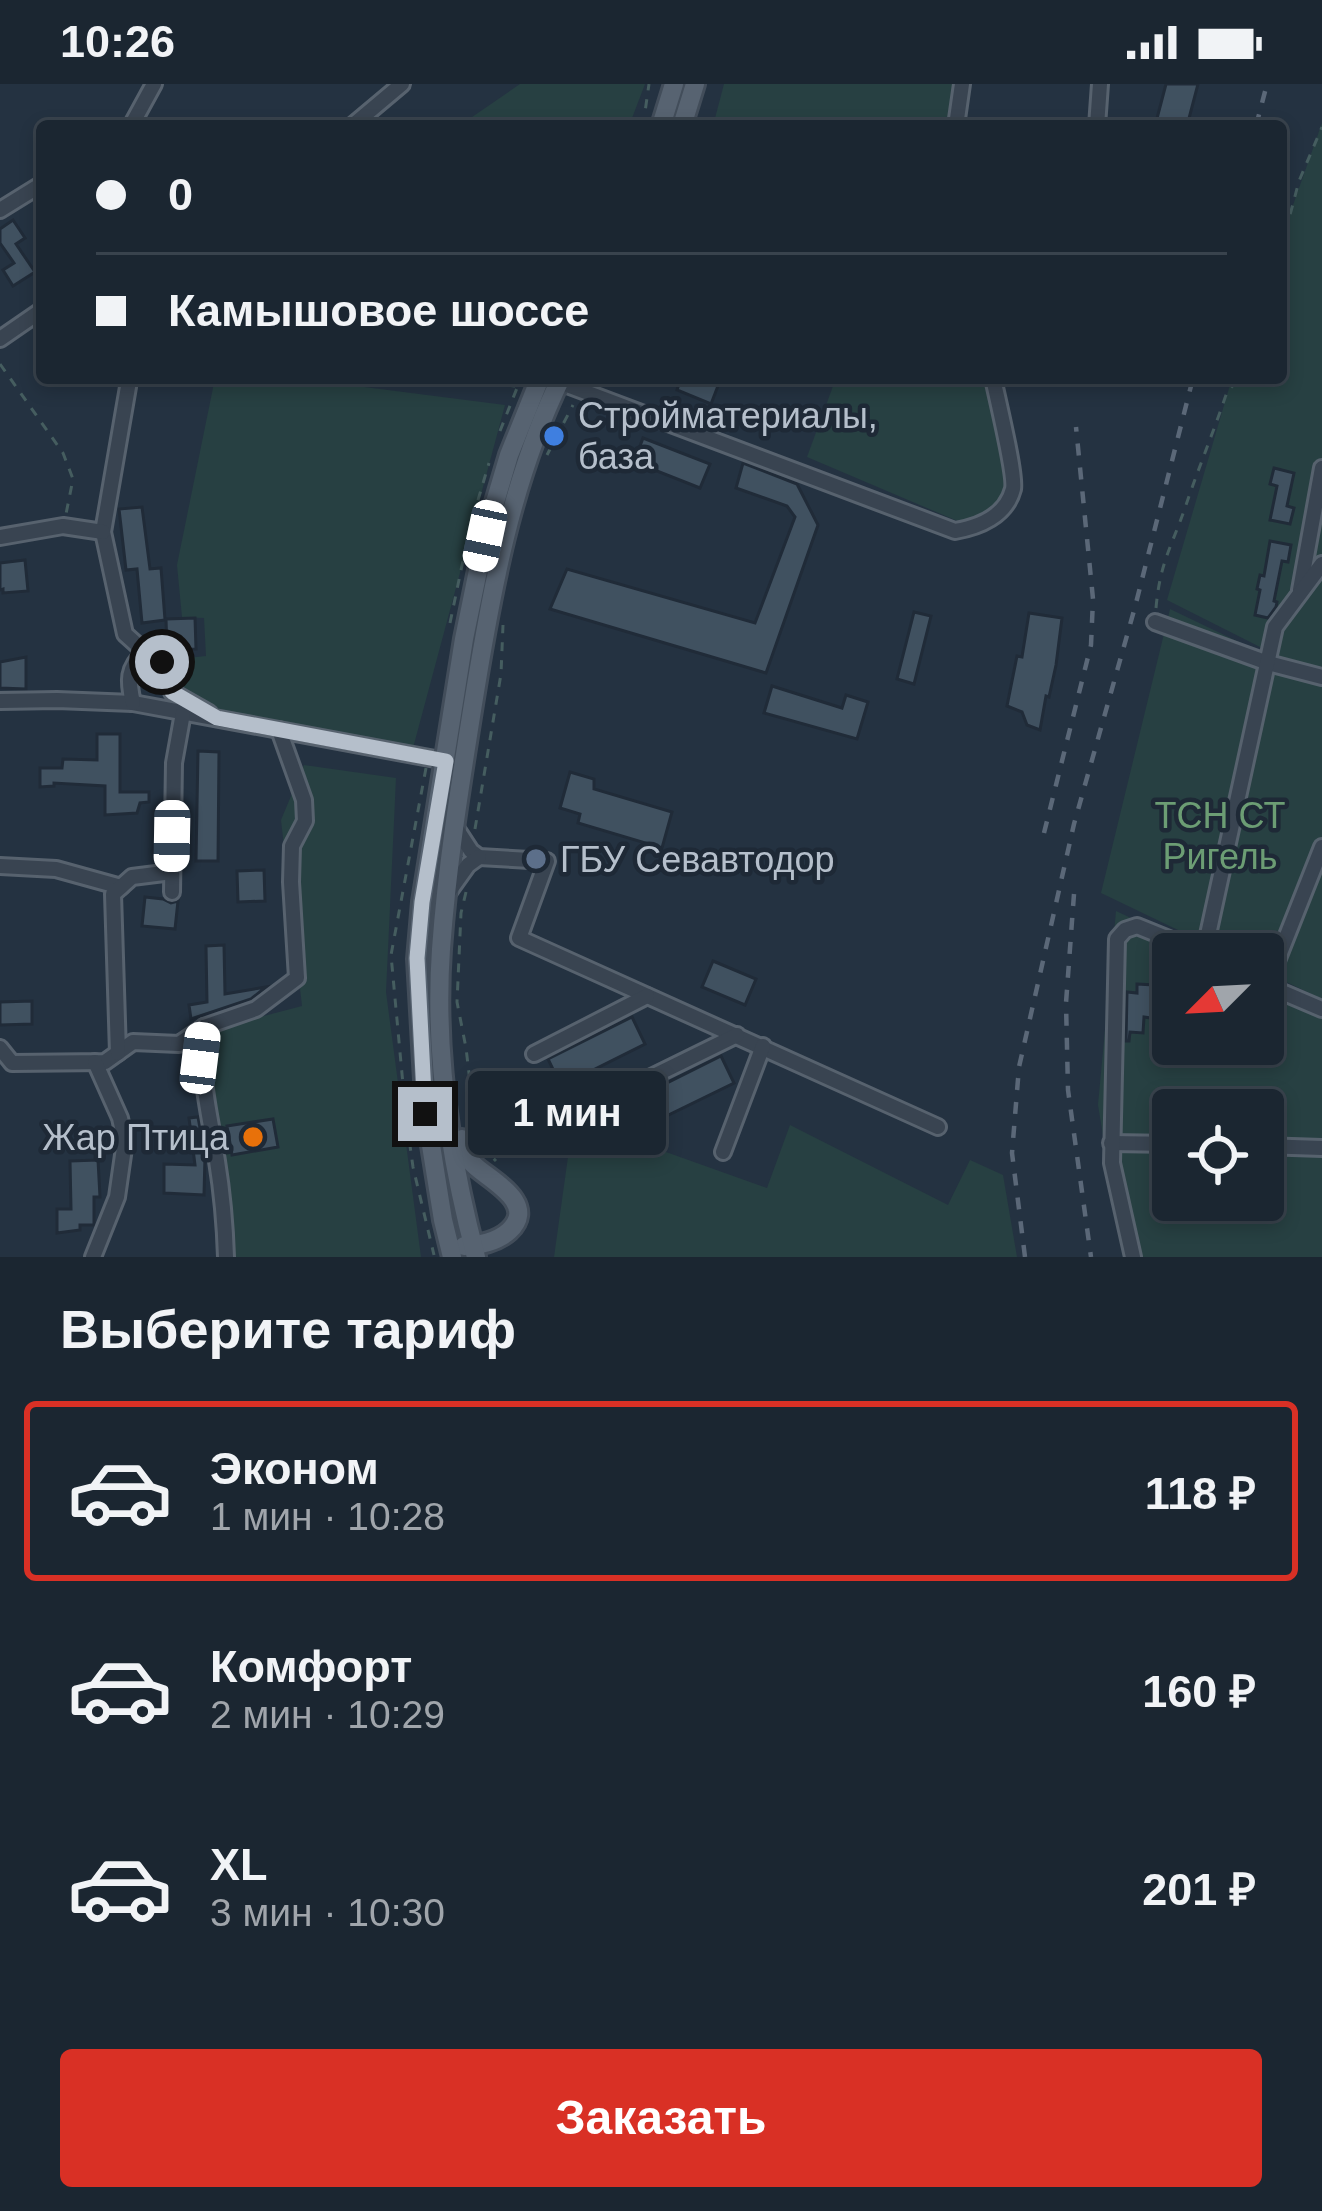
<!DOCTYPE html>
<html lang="ru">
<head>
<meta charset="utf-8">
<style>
	:root { --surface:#1b2631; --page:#28323d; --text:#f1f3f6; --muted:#a0a5ab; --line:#39434d; --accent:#d93025 }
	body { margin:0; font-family:Arial,sans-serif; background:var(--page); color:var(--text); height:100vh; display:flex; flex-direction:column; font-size:45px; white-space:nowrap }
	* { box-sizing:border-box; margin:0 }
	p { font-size:39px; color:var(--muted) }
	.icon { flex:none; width:66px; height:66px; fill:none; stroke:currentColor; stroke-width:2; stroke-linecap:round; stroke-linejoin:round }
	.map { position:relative; height:1173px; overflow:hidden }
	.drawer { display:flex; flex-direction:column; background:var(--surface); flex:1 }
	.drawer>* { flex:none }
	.top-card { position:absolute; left:36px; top:36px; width:1251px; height:264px; border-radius:12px; box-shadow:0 6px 18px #0003,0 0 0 3px var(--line); display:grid; align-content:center; height:264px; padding:0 60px; background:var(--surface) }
	.needle { width:78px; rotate:246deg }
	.fabs { position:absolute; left:1152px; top:849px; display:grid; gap:24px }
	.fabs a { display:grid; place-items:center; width:132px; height:132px; border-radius:12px; background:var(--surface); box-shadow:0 6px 18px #0003,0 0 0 3px var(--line); font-size:60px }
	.end { position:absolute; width:54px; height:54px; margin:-27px; border:15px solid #b5bfcb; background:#111; box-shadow:0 0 0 6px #111 }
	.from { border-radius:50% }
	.bubble { position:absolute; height:84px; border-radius:12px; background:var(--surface); box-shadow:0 6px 18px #0003,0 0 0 3px var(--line); font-size:39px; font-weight:800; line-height:84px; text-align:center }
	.car { position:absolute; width:36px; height:72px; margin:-36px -18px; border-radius:15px; box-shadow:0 0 9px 3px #0007; background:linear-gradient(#fff 24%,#345 0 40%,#fff 0 76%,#345 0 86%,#fff 0) }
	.top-card b { display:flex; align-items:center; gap:42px; height:114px; font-size:45px }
	.top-card b+b { border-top:3px solid var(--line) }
	.top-card i { width:30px; height:30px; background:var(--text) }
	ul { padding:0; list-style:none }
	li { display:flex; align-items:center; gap:36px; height:180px; margin:0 24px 18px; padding:0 36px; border:6px solid transparent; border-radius:12px }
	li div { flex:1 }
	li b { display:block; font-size:45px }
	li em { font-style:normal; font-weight:800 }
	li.selected { border-color:var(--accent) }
	li>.icon { width:108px; height:108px; stroke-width:1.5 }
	h2 { padding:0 60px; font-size:54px; line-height:144px }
	.button { display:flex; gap:24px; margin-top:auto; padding:24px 60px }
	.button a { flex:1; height:138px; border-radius:12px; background:var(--accent); color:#fff; font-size:48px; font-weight:800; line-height:138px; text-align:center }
	.status { display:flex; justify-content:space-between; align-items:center; height:84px; padding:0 60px; background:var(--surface); direction:ltr }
	.status svg { height:33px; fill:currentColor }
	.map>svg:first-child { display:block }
</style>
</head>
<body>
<div class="status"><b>10:26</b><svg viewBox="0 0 49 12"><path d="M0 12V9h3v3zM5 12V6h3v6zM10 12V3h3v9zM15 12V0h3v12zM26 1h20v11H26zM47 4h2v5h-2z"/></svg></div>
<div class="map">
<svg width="1322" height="1173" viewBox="0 0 1322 1173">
	<rect width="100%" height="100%" fill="#243241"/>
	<!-- green -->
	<g fill="#274042" fill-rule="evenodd">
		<polygon points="520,0 645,0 629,42 459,42"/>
		<polygon points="724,0 962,0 956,42 713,42"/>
		<polygon points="1322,39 1322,487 1264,565 1167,516 1232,294 1281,294 1281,155"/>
		<polygon points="215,294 294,294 505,321 413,664 215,628 175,603 177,575 206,572 204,534 182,533 177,481"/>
		<polygon points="836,294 993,294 1014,403 974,444 807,373"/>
		<polygon points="1322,493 1322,915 1263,887 1263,870 1228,870 1101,809 1170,525 1264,570"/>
		<polygon points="304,681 396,694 386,908 421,1173 227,1173 203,948 302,922 281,736"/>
		<path d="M 1116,827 L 1208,870 L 1173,870 L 1173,960 L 1263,960 L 1263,896 L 1322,924 L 1322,1173 L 1123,1173 L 1098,1021 ZM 1173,1026 L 1263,1026 L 1263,1116 L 1173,1116 Z"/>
		<polygon points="790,1041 948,1121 970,1076 1003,1091 1017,1173 554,1173 568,1073 638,1058 767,1104"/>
	</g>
	<!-- building -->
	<g fill="#405160" stroke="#202b38" stroke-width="3">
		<polygon points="1166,0 1198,0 1187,42 1155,42"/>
		<polygon points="13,136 25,154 16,160 35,188 13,202 3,186 14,179 0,159 0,145"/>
		<polygon points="681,294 721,294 711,320 677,306"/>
		<polygon points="643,354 710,380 700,404 634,378"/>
		<polygon points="743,379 797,400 818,441 766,589 550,525 567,485 755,539 795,433 787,422 736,404"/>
		<polygon points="1274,384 1294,389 1287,422 1294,424 1290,440 1270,436 1277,402 1270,400"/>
		<polygon points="142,423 150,485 161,484 165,536 142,539 137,485 126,486 119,425"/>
		<polygon points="1270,457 1291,461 1288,478 1282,477 1274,517 1277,518 1276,523 1268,534 1255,531 1260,506 1257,505 1260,491 1264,492"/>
		<polygon points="25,476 28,507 3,509 3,505 0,506 0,479"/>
		<polygon points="914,528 931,532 914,600 897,595"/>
		<polygon points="1029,529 1062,534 1056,581 1049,613 1046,612 1040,646 1027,641 1022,628 1007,622 1017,572 1022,573"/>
		<polygon points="195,534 196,565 167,566 166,535"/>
		<polygon points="26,573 26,605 0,604 0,578"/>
		<polygon points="772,602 842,624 846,611 868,618 857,655 764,629"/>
		<polygon points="97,650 120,650 120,708 149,708 149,718 140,719 137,729 105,731 105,702 54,699 54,702 40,703 40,684 62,684 63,675 97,676"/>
		<polygon points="198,667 219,668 218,777 196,777"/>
		<polygon points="570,688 594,695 594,705 672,728 662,764 578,739 580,730 560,724"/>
		<polygon points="264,786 265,817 238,818 237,787"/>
		<polygon points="145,813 163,815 171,819 178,817 175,845 142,842"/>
		<polygon points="224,861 225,910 266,903 251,915 191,935 189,921 207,918 206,862"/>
		<polygon points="713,877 756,895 745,921 702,903"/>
		<polygon points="1137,900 1154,901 1151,934 1144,933 1143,949 1130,948 1129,957 1126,957 1127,908 1137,909"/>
		<polygon points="32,917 32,940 0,941 0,918"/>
		<polygon points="632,933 645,960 561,1002 548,975"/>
		<polygon points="721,972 734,999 652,1039 639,1013"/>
		<polygon points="198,1033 205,1072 204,1111 164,1109 164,1080 195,1081 189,1034"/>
		<polygon points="273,1035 278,1063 232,1071 227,1042"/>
		<polygon points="98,1076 100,1113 94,1113 94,1141 80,1141 80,1146 57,1149 57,1125 71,1125 70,1077"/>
	</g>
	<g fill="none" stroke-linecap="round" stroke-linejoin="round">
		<defs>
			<g id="minor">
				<polyline points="131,42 154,0"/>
				<polyline points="352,42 402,0"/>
				<polyline points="956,42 962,0"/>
				<polyline points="1097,42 1100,0"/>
				<polyline points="0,126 42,100"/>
				<polyline points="0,255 42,226"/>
				<path d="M 559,298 L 955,447 C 979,443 1006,432 1013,405 C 1016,391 997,314 993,294"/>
				<polyline points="128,303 103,448 125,550 145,568 162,578 169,590 172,608 209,629"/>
				<polyline points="0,453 63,442 103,448"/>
				<polyline points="1300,506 1322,384"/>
				<polyline points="1155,538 1268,579 1322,593"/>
				<polyline points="0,617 57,616 133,619 446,677"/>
				<path d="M 133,619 C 128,597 127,584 145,568"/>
				<polyline points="454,741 471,767 479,773 547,777 519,854 938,1043"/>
				<polyline points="0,782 56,785 121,803"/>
				<polyline points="172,808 174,679 183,629"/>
				<polyline points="448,809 468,781 479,773"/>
				<polyline points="1204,869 1275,543 1322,480"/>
				<polyline points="1263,900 1322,925"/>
				<polyline points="1267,902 1322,763"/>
				<path d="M 204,943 C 198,990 210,1031 217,1077 C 222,1108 225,1141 226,1173"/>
				<polyline points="0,964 12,979 105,978 133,958 179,960 204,943 256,925 297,894 291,798 292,762 305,737 304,716 279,646"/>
				<polyline points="118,969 113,810 132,793 172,788"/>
				<polyline points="534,970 647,912"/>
				<polyline points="621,1008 737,951"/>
				<polyline points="1111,1059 1173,1060"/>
				<polyline points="1263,1062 1322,1064"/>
				<polyline points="723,1068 763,962"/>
				<polyline points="93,1173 117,1113 125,1057 120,1034 95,978"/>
				<polyline points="1133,1173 1112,1079 1117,855 1125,846 1137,842 1206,870"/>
			</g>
			<g id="major">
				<polyline points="661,42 674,0"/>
				<polyline points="682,42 695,0"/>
				<path d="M 462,1055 C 464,1065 466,1073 474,1081 C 488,1095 539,1119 509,1147 C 498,1157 479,1162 464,1162"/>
				<polyline points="452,1173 443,1136 426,1030 417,875 422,818 464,555 485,452 509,371 540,294"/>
				<path d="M 476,1173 C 450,1075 434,966 441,865 C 447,782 460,701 473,620 C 491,508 511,396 561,294"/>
			</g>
		</defs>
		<!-- minor casing -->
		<use href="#minor" stroke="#57626e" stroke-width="20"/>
		<!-- major casing -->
		<use href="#major" stroke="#424d5a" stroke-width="24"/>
		<!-- path -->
		<g stroke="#455d5f" stroke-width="3" stroke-dasharray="9 9" stroke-linecap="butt">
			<polyline points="643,42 649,0"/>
			<polyline points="1281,165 1299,97 1322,43"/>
			<polyline points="0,280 63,369 73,395 66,430"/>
			<polyline points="437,294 515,302"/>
			<polyline points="500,347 521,294"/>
			<polyline points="547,371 573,321"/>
			<path d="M 1156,524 C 1160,479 1171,464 1185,424 C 1198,385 1214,347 1227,308 L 1240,294"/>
			<polyline points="450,539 470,443 489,379"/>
			<polyline points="426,684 391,871 406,1033 413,1083 434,1171"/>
			<polyline points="475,745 501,590 503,541"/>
			<polyline points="466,808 461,829 457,918 466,964 476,1048"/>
			<polyline points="481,1062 496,1077"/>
		</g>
		<!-- minor -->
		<use href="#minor" stroke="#394451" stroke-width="14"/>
		<!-- major -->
		<use href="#major" stroke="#576371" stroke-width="18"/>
		<!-- rail -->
		<g stroke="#5b6878" stroke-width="4.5" stroke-dasharray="12 12" stroke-linecap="butt">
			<polyline points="1256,42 1267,0"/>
			<polyline points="1044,749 1091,561 1093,515 1076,343"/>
			<polyline points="1074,810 1066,919 1068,1006 1091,1173"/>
			<polyline points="1025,1173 1012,1069 1019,983 1074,740 1135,523 1193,294"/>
		</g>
	</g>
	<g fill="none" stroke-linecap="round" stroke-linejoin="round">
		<!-- route -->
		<polyline stroke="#b5bfcb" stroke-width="15" points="162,578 169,590 172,608 217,634 446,677 422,818 417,874 425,1030"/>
	</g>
	<!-- markers -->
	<circle fill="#3f7fe0" stroke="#1e2936" stroke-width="4.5" cx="554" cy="352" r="12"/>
	<circle fill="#5c6f8a" stroke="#1e2936" stroke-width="4.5" cx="536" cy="775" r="12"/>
	<circle fill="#e8710a" stroke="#1e2936" stroke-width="4.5" cx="253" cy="1053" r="12"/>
	<g text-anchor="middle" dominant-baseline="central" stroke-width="9" stroke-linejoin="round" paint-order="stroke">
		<!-- poi labels -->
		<g font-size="36" fill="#b5bfcb" stroke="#1e2936" text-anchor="start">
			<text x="578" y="331">Стройматериалы,<tspan x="578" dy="41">база</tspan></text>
			<text x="560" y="775">ГБУ Севавтодор</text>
			<text x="229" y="1053" text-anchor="end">Жар Птица</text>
		</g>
		<!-- park labels -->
		<g font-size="36" fill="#6c9d74" stroke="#1e2936">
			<text x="1220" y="731">ТСН СТ<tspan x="1220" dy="41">Ригель</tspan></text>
		</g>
	</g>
</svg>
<div class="fabs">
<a><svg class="needle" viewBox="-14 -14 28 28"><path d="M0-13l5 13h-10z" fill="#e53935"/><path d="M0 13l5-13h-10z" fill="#a0a5ab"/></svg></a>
<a><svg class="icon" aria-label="locate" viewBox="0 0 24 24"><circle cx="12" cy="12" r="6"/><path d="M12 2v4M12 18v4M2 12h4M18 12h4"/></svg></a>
</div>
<i class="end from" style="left:162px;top:578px"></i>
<i class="end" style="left:425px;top:1030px"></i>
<div class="bubble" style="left:468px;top:987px;width:198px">1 мин</div>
<i class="car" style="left:485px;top:452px;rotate:192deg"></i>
<i class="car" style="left:172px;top:752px;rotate:181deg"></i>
<i class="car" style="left:200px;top:974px;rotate:7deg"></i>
<div class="top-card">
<b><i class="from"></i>0</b>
<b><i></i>Камышовое шоссе</b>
</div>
</div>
<section class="drawer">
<h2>Выберите тариф</h2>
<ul>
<li class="selected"><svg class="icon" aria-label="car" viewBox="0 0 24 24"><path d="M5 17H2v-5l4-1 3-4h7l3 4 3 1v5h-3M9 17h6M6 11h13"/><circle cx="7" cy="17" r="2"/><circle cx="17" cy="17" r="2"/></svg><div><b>Эконом</b><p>1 мин · 10:28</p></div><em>118 ₽</em></li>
<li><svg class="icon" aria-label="car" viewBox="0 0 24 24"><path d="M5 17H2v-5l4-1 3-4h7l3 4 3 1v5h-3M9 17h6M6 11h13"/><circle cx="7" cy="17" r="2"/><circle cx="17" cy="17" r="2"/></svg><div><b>Комфорт</b><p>2 мин · 10:29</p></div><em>160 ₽</em></li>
<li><svg class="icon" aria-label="car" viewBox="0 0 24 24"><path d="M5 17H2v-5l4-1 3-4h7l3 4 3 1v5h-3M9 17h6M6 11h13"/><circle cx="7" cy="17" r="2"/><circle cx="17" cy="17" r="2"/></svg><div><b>XL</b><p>3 мин · 10:30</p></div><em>201 ₽</em></li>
</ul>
<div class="button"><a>Заказать</a></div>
</section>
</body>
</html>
